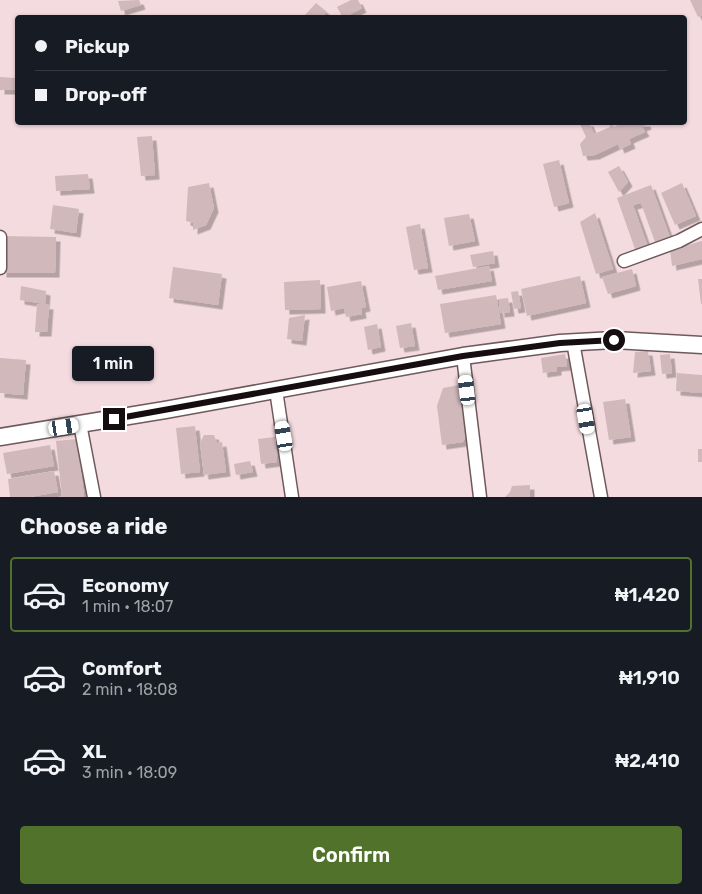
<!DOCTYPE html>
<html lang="en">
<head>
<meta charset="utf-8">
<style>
	:root { --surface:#171b24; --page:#242831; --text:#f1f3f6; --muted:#9ea1a6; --line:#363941; --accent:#50722a }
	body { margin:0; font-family:Rubik,sans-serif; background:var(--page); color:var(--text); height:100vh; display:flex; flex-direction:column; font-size:19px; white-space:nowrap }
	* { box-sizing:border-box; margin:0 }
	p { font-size:16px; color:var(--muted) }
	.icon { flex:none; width:28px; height:28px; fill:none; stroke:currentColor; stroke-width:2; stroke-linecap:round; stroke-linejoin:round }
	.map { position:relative; height:497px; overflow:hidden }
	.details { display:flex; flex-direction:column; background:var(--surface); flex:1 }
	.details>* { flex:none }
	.top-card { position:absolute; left:15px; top:15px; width:672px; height:110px; border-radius:5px; box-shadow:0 1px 4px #0004; display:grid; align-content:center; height:110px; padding:0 20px; background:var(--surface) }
	.end { position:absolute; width:22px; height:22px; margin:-11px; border:6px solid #150d0f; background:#fff; box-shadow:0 0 0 2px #fff }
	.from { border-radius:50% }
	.bubble { position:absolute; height:35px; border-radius:5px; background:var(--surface); box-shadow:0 1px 4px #0004; font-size:16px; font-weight:600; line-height:35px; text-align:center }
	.car { position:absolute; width:15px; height:30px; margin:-15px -8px; border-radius:6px; box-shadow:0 0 4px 1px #0007; background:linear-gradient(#fff 24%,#345 0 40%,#fff 0 76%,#345 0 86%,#fff 0) }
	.top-card b { display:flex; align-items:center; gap:18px; height:48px; font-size:19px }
	.top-card b+b { border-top:1px solid var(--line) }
	.top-card i { width:12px; height:12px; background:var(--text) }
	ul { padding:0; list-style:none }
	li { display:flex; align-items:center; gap:15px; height:75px; margin:0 10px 8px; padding:0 10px; border:2px solid transparent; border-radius:5px }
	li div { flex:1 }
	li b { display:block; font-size:19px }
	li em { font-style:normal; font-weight:600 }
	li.on { border-color:var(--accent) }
	li>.icon { width:45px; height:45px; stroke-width:1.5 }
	h2 { padding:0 20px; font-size:22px; line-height:60px }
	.primary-button { display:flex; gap:10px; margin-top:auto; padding:10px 20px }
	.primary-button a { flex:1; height:58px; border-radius:5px; background:var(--accent); color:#fff; font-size:20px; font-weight:600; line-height:58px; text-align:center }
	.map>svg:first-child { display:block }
</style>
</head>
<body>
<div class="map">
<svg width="702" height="497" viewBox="0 0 702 497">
	<defs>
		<filter id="shadow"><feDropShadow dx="4.5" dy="4.5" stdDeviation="0" flood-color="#0004"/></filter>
	</defs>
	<rect width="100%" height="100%" fill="#f4dbdf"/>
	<!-- building -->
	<g fill="#d0b8bb" filter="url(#shadow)">
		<polygon points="139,0 141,5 121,11 118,1"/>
		<polygon points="351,0 358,0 362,8 343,18 337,7"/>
		<polygon points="690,0 702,0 702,15 698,17"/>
		<polygon points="316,3 327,12 321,18 308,18 305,15"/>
		<polygon points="0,77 16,78 16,90 0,90"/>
		<polygon points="579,122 589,122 594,134 610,127 609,123 611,122 614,127 623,122 646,122 647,125 642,127 645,132 629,139 631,144 620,149 618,144 595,155 583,156 580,144 586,137"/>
		<polygon points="152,136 155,175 141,176 137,137"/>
		<polygon points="559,160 569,203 554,207 543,164"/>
		<polygon points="619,166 628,182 619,192 608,172"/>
		<polygon points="88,174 90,189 56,191 55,176"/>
		<polygon points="209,183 214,208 206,225 193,230 193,223 186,221 188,187"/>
		<polygon points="682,183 696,216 675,225 661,193"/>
		<polygon points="651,185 671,240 656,245 641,203 633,205 648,247 636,252 617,198"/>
		<polygon points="53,205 79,209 76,233 50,229"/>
		<polygon points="595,213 613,269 596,274 580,222"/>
		<polygon points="469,214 475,241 449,246 444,218"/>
		<polygon points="420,224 428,268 414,270 406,227"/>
		<polygon points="2,236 56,237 55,273 2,273"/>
		<polygon points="702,241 702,259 672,266 670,250"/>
		<polygon points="493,251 495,263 473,267 470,255"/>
		<polygon points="489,266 492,281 438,290 435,276"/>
		<polygon points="173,267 222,274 218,305 169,298"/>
		<polygon points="632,269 636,286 608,294 602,277"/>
		<polygon points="580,276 586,303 527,316 521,289"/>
		<polygon points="698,279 702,279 702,304 701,304"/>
		<polygon points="320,280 321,309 285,310 284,282"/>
		<polygon points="361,281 366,307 361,308 362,314 346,317 344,308 331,311 327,287"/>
		<polygon points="21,286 46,291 45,304 20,300"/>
		<polygon points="518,291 521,308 514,309 511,292"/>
		<polygon points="496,295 501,324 445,333 440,304"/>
		<polygon points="508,298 510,312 500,313 499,299"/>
		<polygon points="37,304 49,305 47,332 35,332"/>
		<polygon points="305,315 302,341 287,339 289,318"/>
		<polygon points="411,323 415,346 400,348 396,326"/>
		<polygon points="377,324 381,347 368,350 364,327"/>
		<polygon points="648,351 651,371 633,373 635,352"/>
		<polygon points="565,354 567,366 557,367 557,371 543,373 541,358"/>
		<polygon points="670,354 672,373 662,374 660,355"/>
		<polygon points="0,358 26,360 23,395 0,393"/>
		<polygon points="677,373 702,375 702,393 676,391"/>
		<polygon points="459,385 469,430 463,442 442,445 437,406 443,388"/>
		<polygon points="625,399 631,437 609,440 603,402"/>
		<polygon points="195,426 200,472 181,474 176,428"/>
		<polygon points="204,435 214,435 217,443 222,442 226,472 204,475 200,443"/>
		<polygon points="275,437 277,462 261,464 258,439"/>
		<polygon points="77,439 84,497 62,497 56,441"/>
		<polygon points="50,445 54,466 7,474 3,453"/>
		<rect x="698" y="449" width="4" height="13"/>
		<polygon points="250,461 253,472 236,475 234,464"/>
		<polygon points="54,471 58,492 30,497 10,497 8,479"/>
		<polygon points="530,485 530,497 505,497 510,492 512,486"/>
	</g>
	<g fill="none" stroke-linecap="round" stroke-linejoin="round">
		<defs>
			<g id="minor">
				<polyline points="0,237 0,268"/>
				<polyline points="624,261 679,241 702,229"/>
				<polyline points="573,342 601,497"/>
				<polyline points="463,356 480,497"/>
				<polyline points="276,390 292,497"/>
				<polyline points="80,424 94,497"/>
			</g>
			<polyline id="tertiary" points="0,437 165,410 463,356 560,343 614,340 702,345"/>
		</defs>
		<!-- minor casing -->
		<use href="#minor" stroke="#6e5a5d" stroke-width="15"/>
		<!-- tertiary casing -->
		<use href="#tertiary" stroke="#6e5a5d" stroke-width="19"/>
		<!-- minor -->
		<use href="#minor" stroke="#fff" stroke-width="12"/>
		<!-- tertiary -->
		<use href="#tertiary" stroke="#fff" stroke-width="16"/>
	</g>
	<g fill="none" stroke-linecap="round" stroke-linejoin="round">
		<!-- route -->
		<polyline stroke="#150d0f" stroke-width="6" points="114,419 463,356 560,343 614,340"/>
	</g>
</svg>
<i class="end from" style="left:614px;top:340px"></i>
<i class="end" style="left:114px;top:419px"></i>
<div class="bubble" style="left:72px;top:346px;width:82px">1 min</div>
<i class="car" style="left:467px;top:390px;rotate:353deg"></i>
<i class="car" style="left:586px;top:419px;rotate:170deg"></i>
<i class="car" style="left:64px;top:427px;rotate:81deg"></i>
<i class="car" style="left:284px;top:436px;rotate:350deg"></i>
<div class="top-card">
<b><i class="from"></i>Pickup</b>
<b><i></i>Drop-off</b>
</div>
</div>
<section class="details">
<h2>Choose a ride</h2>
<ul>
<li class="on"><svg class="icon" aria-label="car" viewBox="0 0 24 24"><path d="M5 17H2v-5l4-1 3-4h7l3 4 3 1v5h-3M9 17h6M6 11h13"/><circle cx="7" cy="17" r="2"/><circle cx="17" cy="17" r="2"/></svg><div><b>Economy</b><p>1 min · 18:07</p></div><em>₦1,420</em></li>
<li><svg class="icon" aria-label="car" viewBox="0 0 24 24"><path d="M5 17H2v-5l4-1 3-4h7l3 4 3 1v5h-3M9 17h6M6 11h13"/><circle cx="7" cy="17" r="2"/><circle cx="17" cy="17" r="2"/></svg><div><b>Comfort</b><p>2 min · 18:08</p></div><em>₦1,910</em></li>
<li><svg class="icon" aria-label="car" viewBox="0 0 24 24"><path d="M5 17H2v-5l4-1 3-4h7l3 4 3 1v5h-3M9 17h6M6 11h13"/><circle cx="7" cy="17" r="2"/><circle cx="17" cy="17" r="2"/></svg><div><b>XL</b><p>3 min · 18:09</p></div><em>₦2,410</em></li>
</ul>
<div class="primary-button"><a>Confirm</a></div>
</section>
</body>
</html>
